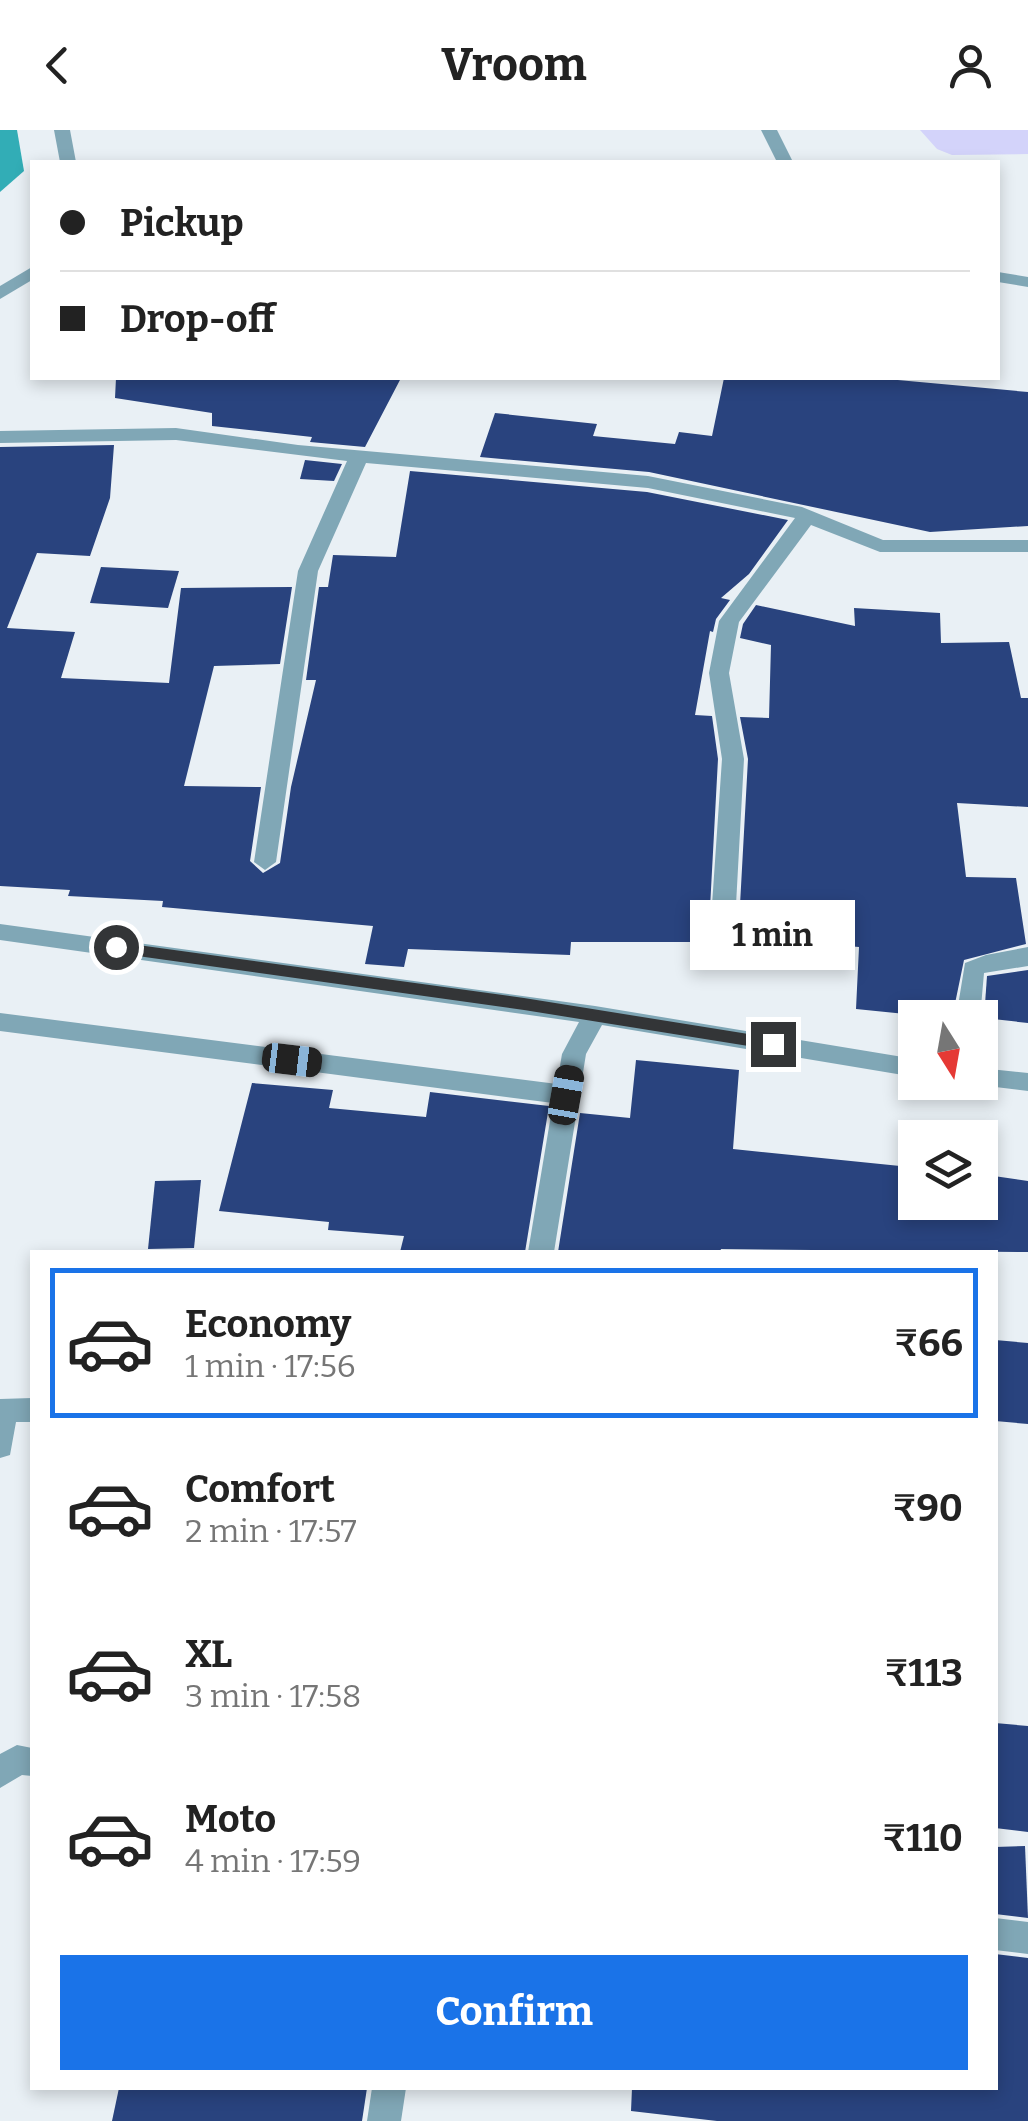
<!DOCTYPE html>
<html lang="en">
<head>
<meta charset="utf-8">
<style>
	:root { --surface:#fff; --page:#f6f6f6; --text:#222; --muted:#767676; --line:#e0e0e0; --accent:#1a73e8 }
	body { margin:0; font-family:Bitter,serif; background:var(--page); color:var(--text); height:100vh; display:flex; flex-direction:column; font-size:38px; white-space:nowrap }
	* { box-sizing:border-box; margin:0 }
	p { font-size:32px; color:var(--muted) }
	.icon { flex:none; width:55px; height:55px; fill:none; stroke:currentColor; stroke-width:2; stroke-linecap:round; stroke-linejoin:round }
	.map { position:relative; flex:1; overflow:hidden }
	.details { position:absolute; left:30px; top:1120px; width:968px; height:840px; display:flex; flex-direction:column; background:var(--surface); border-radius:0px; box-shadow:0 5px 15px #0003 }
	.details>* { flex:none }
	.banner { position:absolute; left:30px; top:30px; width:970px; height:220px; border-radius:0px; box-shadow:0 5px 15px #0003; display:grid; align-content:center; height:220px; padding:0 30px; background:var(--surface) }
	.needle { width:65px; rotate:169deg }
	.tools { position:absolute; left:898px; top:870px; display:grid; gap:20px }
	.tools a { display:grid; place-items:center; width:100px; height:100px; border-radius:0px; background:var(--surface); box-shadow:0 5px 15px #0003; font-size:50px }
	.end { position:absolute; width:45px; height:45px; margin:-22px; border:12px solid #333537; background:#fff; box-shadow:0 0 0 5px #fff }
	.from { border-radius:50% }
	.bubble { position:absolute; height:70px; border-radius:0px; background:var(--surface); box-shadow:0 5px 15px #0003; font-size:32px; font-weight:700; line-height:70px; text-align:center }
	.car { position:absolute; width:30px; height:60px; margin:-30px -15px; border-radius:12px; box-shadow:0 0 8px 2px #0007; background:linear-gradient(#222 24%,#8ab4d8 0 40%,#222 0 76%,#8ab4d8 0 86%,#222 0) }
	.banner b { display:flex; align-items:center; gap:35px; height:95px; font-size:38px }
	.banner b+b { border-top:2px solid var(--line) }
	.banner i { width:25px; height:25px; background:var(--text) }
	ul { padding:18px 0 0; list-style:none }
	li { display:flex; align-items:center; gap:30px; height:150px; margin:0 20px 15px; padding:0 10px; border:5px solid transparent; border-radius:0px }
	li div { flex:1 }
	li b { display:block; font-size:38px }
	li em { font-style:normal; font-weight:700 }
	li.active { border-color:var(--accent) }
	li>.icon { width:90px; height:90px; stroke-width:1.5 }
	.action { display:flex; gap:20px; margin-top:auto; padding:20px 30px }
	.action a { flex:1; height:115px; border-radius:0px; background:var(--accent); color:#fff; font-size:40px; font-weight:700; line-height:115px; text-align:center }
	header { display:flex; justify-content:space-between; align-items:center; height:130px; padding:0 30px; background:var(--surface); font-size:45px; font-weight:700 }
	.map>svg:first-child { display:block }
</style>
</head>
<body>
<header><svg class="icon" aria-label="back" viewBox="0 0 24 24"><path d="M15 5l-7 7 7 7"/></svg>Vroom<svg class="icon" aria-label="person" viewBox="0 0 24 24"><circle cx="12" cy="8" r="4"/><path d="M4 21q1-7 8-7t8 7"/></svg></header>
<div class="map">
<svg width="1028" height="1991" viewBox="0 0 1028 1991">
	<rect width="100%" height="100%" fill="#e9f0f5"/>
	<!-- green -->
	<polygon fill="#d3d3fa" points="920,0 1028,0 1028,24 952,25 937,19"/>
	<!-- water -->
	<polygon fill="#32adb6" points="0,0 17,0 24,41 0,62"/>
	<!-- building -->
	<g fill="#29437e">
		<polygon points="116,248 401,248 365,317 310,312 312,307 212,296 212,283 115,268"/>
		<polygon points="724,248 876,248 1028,262 1028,396 930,402 649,342 480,327 495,283 597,294 593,306 675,314 679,302 712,306"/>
		<polygon points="114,315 110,368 90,426 37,423 7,498 75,502 61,548 169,553 181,458 292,457 280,534 214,536 184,656 261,657 250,731 263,743 280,733 291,657 316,550 306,550 319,457 328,457 333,425 396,427 410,341 647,362 788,390 749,444 721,468 730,470 716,489 713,502 710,501 695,585 712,586 718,629 710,778 726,786 740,775 748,629 740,587 769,588 771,515 740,508 743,494 756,475 855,496 854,478 940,483 941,513 1009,512 1021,568 1028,568 1028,677 957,673 966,747 1016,748 1026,814 964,830 952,888 945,888 856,879 859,817 691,803 690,812 571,812 570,825 408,819 404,837 365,834 373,796 162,777 163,771 68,766 70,760 0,756 0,317"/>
		<polygon points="305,330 342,334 334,351 300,349"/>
		<polygon points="101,437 179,441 168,478 90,473"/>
		<polygon points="1028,840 1028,893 984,888 987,846"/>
		<polygon points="636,930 739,940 733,1019 910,1037 910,1072 980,1072 980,1044 1028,1051 1028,1122 721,1119 720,1122 558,1122 580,983 630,988"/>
		<polygon points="252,953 333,960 329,978 426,987 430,962 549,976 525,1122 400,1122 404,1106 328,1100 329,1092 219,1081"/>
		<polygon points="201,1050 194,1118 148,1119 155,1051"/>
		<polygon points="995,1210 1028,1213 1028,1294 995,1291"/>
		<polygon points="995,1593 1028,1596 1028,1702 995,1698"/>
		<polygon points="1025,1716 1028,1788 995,1784 995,1717"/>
		<polygon points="995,1824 1028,1828 1028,1991 717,1991 631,1981 632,1958 995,1958"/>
		<polygon points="119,1958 367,1958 362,1991 112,1991"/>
	</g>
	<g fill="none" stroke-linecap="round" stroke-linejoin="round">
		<!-- minor -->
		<g fill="#80a7b6" fill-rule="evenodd">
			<polygon points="54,0 70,0 76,32 60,32"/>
			<polygon points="761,0 777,0 793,32 777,32"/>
			<polygon points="32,137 32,150 0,169 0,156"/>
			<polygon points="998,142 1028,147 1028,157 998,152"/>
			<polygon points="176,298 298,315 648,346 802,377 883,410 1028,410 1028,422 880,422 811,395 739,492 729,543 744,629 736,775 724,783 712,775 722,629 709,543 719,491 795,388 648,358 366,333 318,441 276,732 265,740 254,732 298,441 347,331 176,310 0,313 0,301"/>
			<polygon points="0,794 595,876 915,929 915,947 602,895 586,924 554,1122 528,1122 553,973 0,901 0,883 557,954 562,924 579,892 0,810"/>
			<polygon points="1028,817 1028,836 984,843 980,888 956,888 965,833 986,825"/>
			<polygon points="980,938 1028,943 1028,961 971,954 980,952"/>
			<polygon points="32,1268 32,1292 16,1292 10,1325 0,1328 0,1269"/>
			<polygon points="17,1615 32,1618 32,1646 22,1645 0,1658 0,1624"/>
			<polygon points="995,1788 1028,1792 1028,1824 995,1820"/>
			<polygon points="372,1958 406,1958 401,1991 367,1991"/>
		</g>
	</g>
	<!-- route -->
	<polygon fill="#333537" points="116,812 524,868 773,908 781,914 773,920 524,880 116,823 108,817"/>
</svg>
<div class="tools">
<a><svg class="needle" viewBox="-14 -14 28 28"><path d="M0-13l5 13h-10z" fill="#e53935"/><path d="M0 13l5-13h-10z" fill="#767676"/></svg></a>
<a><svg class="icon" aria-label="layers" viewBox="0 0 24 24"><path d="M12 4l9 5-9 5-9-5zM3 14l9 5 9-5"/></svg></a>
</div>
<i class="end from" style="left:116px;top:817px"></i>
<i class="end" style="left:773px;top:914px"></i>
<div class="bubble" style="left:690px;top:770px;width:165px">1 min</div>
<i class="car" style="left:292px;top:930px;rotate:97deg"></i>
<i class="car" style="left:566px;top:965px;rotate:10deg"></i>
<div class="banner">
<b><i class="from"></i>Pickup</b>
<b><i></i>Drop-off</b>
</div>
<section class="details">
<ul>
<li class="active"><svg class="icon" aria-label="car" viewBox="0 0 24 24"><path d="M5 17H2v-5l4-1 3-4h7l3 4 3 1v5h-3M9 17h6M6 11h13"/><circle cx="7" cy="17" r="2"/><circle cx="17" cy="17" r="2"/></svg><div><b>Economy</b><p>1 min · 17:56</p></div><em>₹66</em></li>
<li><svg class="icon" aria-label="car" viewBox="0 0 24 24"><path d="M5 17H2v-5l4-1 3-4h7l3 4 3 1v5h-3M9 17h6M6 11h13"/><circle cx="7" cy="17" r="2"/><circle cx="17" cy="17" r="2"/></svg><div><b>Comfort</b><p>2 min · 17:57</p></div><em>₹90</em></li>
<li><svg class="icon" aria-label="car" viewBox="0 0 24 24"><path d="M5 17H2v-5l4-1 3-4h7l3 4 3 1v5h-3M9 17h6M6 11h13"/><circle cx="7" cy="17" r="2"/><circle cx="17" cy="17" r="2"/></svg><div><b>XL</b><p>3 min · 17:58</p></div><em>₹113</em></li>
<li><svg class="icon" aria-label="car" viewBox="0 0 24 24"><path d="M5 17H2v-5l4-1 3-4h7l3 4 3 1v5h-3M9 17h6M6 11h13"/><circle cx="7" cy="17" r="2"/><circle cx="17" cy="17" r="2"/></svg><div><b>Moto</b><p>4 min · 17:59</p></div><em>₹110</em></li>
</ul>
<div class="action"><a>Confirm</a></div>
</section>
</div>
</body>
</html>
